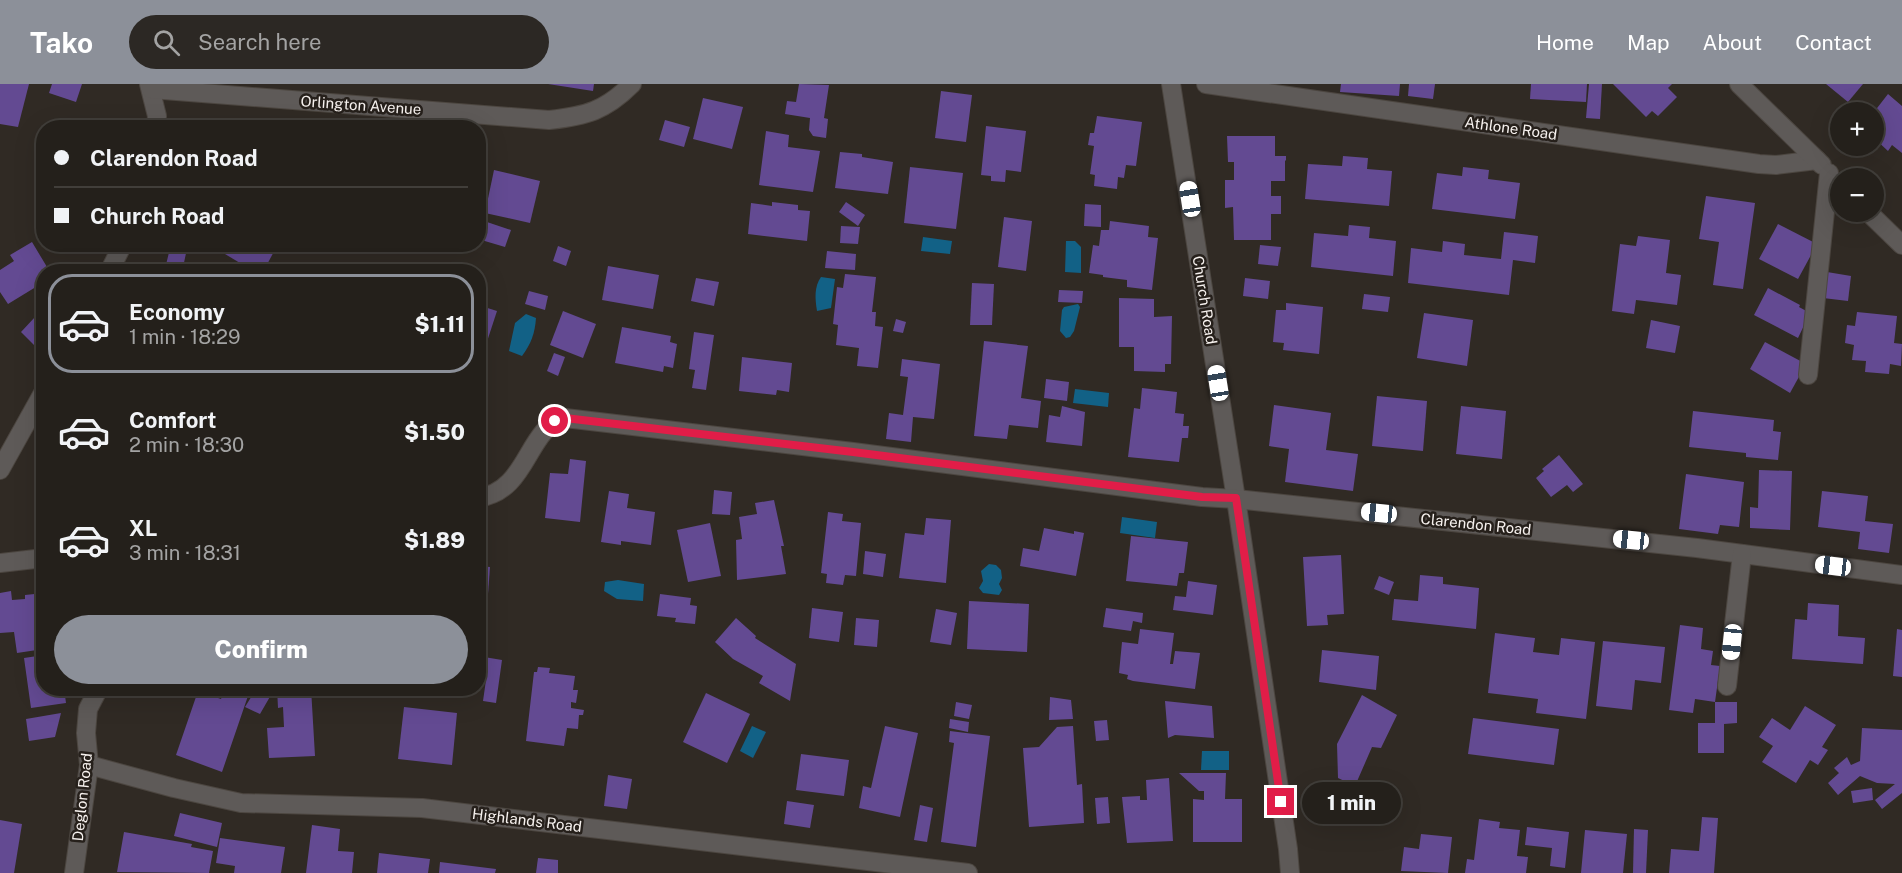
<!DOCTYPE html>
<html lang="en">
<head>
<meta charset="utf-8">
<style>
	:root { --surface:#24201b; --page:#2c2824; --text:#f1f3f6; --muted:#a3a3a3; --line:#413e3a; --accent:#8c9099 }
	body { margin:0; font-family:"Public Sans",sans-serif; background:var(--page); color:var(--text); height:100vh; display:flex; flex-direction:column; font-size:22px; white-space:nowrap }
	* { box-sizing:border-box; margin:0 }
	p { font-size:20px; color:var(--muted) }
	.icon { flex:none; width:33px; height:33px; fill:none; stroke:currentColor; stroke-width:2; stroke-linecap:round; stroke-linejoin:round }
	.map { position:relative; flex:1; overflow:hidden }
	.panel { position:absolute; left:36px; top:180px; width:450px; height:432px; display:flex; flex-direction:column; background:var(--surface); border-radius:24px; box-shadow:0 6px 24px #0002,0 0 0 2px var(--line) }
	.panel>* { flex:none }
	.hud { position:absolute; left:36px; top:36px; width:450px; height:132px; border-radius:24px; box-shadow:0 6px 24px #0002,0 0 0 2px var(--line); display:grid; align-content:center; height:132px; padding:0 18px; background:var(--surface) }
	.fabs { position:absolute; left:1830px; top:18px; display:grid; gap:12px }
	.fabs a { display:grid; place-items:center; width:54px; height:54px; border-radius:50%; background:var(--surface); box-shadow:0 6px 24px #0002,0 0 0 2px var(--line); font-size:30px }
	.end { position:absolute; width:27px; height:27px; margin:-14px; border:8px solid #e11d48; background:#fff; box-shadow:0 0 0 3px #fff }
	.from { border-radius:50% }
	.bubble { position:absolute; height:42px; border-radius:21px; background:var(--surface); box-shadow:0 6px 24px #0002,0 0 0 2px var(--line); font-size:20px; font-weight:800; line-height:42px; text-align:center }
	.car { position:absolute; width:18px; height:36px; margin:-18px -9px; border-radius:8px; box-shadow:0 0 4px 2px #0007; background:linear-gradient(#fff 24%,#345 0 40%,#fff 0 76%,#345 0 86%,#fff 0) }
	.hud b { display:flex; align-items:center; gap:21px; height:57px; font-size:22px }
	.hud b+b { border-top:2px solid var(--line) }
	.hud i { width:15px; height:15px; background:var(--text) }
	ul { padding:10px 0 0; list-style:none }
	li { display:flex; align-items:center; gap:18px; height:99px; margin:0 12px 9px; padding:0 6px; border:3px solid transparent; border-radius:24px }
	li div { flex:1 }
	li b { display:block; font-size:22px }
	li em { font-style:normal; font-weight:800 }
	li.active { border-color:var(--accent) }
	li>.icon { width:54px; height:54px; stroke-width:1.5 }
	.primary-button { display:flex; gap:12px; margin-top:auto; padding:12px 18px }
	.primary-button a { flex:1; height:69px; border-radius:36px; background:var(--accent); color:#fff; font-size:24px; font-weight:800; line-height:69px; text-align:center }
	header { display:flex; align-items:center; gap:36px; box-sizing:border-box; height:84px; padding:0 30px; background:var(--accent); color:#fff }
	header strong { font-size:28px }
	nav { display:flex; gap:33px; margin-inline-start:auto; font-size:21px }
	.search { width:420px; height:54px; background:var(--page); display:flex; align-items:center; gap:15px; box-sizing:border-box; padding:0 21px; border-radius:33px; color:var(--muted); font-size:22px }
	.map>svg:first-child { display:block }
</style>
</head>
<body>
<header>
<strong>Tako</strong>
<div class="search"><svg class="icon" aria-label="search" viewBox="0 0 24 24"><circle cx="10" cy="10" r="6"/><path d="M15 15l6 6"/></svg>Search here</div>
<nav><a>Home</a><a>Map</a><a>About</a><a>Contact</a></nav>
</header>
<div class="map">
<svg width="1902" height="789" viewBox="0 0 1902 789">
	<rect width="100%" height="100%" fill="#302a24"/>
	<!-- water -->
	<g fill="#126186">
		<polygon points="923,153 952,157 950,170 921,167"/>
		<polygon points="1066,157 1075,157 1081,163 1081,189 1065,188"/>
		<path d="M 821,193 L 835,195 L 831,224 L 817,227 C 815,215 814,203 821,193 Z"/>
		<polygon points="1078,220 1080,223 1074,247 1070,253 1066,254 1060,247 1062,226 1064,223"/>
		<path d="M 526,230 L 536,234 C 535,249 531,260 522,272 L 509,267 L 515,239 Z"/>
		<polygon points="1075,305 1109,309 1108,323 1073,319"/>
		<polygon points="1122,433 1157,438 1155,454 1120,449"/>
		<polygon points="989,480 996,481 1001,486 1002,494 999,500 1002,506 999,511 983,509 979,504 983,497 981,487"/>
		<polygon points="618,496 644,500 643,517 617,515 604,507 605,498"/>
		<polygon points="752,642 766,648 753,674 740,667"/>
		<polygon points="1202,667 1229,667 1229,686 1201,686"/>
	</g>
	<!-- building -->
	<g fill="#634a92">
		<polygon points="0,0 29,0 18,43 0,40"/>
		<polygon points="52,0 82,0 76,18 49,9"/>
		<polygon points="548,0 594,0 593,7"/>
		<polygon points="799,0 829,1 824,34 828,35 826,54 813,52 809,46 810,34 785,30 787,17 796,18"/>
		<polygon points="1341,0 1400,0 1399,12 1340,8"/>
		<polygon points="1409,0 1435,0 1433,15 1408,12"/>
		<polygon points="1531,0 1587,0 1586,18 1530,15"/>
		<polygon points="1589,0 1602,0 1600,35 1586,34"/>
		<polygon points="1613,0 1672,0 1668,4 1677,13 1658,32 1652,27 1646,33"/>
		<polygon points="1826,0 1863,0 1848,18"/>
		<polygon points="941,7 972,11 966,58 935,54"/>
		<polygon points="1888,10 1902,22 1902,69 1892,61 1888,67 1874,54 1874,28"/>
		<polygon points="703,14 743,23 732,65 693,55"/>
		<polygon points="1097,32 1142,38 1136,82 1126,81 1124,94 1118,93 1117,105 1094,102 1095,91 1090,90 1094,62 1088,61 1090,49 1094,49"/>
		<polygon points="665,36 690,43 684,63 659,56"/>
		<polygon points="986,42 1026,47 1021,88 1006,86 1005,98 991,97 991,92 981,91"/>
		<polygon points="766,47 789,51 788,63 820,67 813,108 759,101"/>
		<polygon points="1227,52 1275,52 1275,72 1286,72 1286,77 1285,76 1285,97 1271,97 1271,112 1281,112 1281,130 1271,130 1271,156 1234,156 1233,123 1225,124 1225,96 1234,96 1234,78 1228,78"/>
		<polygon points="840,68 862,70 862,73 893,78 888,110 835,104"/>
		<polygon points="1343,72 1368,74 1367,85 1392,87 1389,122 1305,115 1308,80 1342,82"/>
		<polygon points="910,83 963,89 956,145 904,139"/>
		<polygon points="1463,83 1489,86 1488,95 1520,99 1515,135 1432,125 1437,89 1462,92"/>
		<polygon points="494,86 540,97 530,139 485,129"/>
		<polygon points="1706,112 1755,119 1743,205 1713,201 1719,158 1699,155"/>
		<polygon points="772,118 798,121 798,126 810,127 807,157 748,150 751,119 772,122"/>
		<polygon points="846,118 865,131 858,142 839,128"/>
		<polygon points="1085,120 1101,121 1101,143 1084,142"/>
		<polygon points="1004,133 1032,137 1026,187 998,183"/>
		<polygon points="478,135 511,146 505,163 478,155"/>
		<polygon points="1110,137 1149,142 1148,153 1158,154 1152,206 1127,203 1127,196 1103,193 1103,191 1089,189 1093,161 1099,162 1101,146 1109,146"/>
		<polygon points="1778,140 1817,160 1798,195 1759,175"/>
		<polygon points="1349,141 1370,143 1369,154 1396,157 1393,192 1311,183 1314,149 1348,152"/>
		<polygon points="841,142 860,143 858,160 840,159"/>
		<polygon points="1504,148 1538,152 1535,179 1513,176 1509,211 1408,199 1411,164 1442,168 1443,157 1465,160 1464,171 1501,175"/>
		<polygon points="1638,152 1670,156 1666,189 1681,191 1677,221 1636,216 1634,230 1612,227 1620,160 1636,162"/>
		<polygon points="32,158 50,188 44,188 44,198 8,220 0,208 0,186 14,177 10,171"/>
		<polygon points="171,160 188,160 182,188 140,188 142,180 165,185"/>
		<polygon points="217,160 278,160 263,188 255,188 215,164"/>
		<polygon points="1260,161 1281,163 1278,182 1258,180"/>
		<polygon points="558,162 571,167 566,182 553,177"/>
		<polygon points="827,167 856,170 855,186 825,184"/>
		<polygon points="608,182 659,191 653,225 602,216"/>
		<polygon points="1827,188 1851,192 1848,217 1823,214"/>
		<polygon points="845,190 876,193 872,228 876,228 875,242 883,243 878,284 857,282 859,264 836,261 838,241 833,240 837,203 843,204"/>
		<polygon points="696,194 719,198 714,222 691,217"/>
		<polygon points="1245,194 1270,197 1268,215 1243,212"/>
		<polygon points="972,199 994,200 992,241 970,241"/>
		<polygon points="1768,204 1800,221 1799,223 1810,229 1798,254 1754,231"/>
		<polygon points="1059,206 1083,207 1082,219 1058,218"/>
		<polygon points="529,207 548,212 545,226 525,220"/>
		<polygon points="1364,210 1390,213 1388,228 1362,225"/>
		<polygon points="1119,214 1154,215 1154,233 1172,232 1171,280 1165,280 1165,288 1134,287 1134,263 1119,263"/>
		<polygon points="1286,219 1323,223 1319,270 1283,266 1284,259 1273,258 1276,226 1286,226"/>
		<polygon points="478,221 497,227 479,282 478,282"/>
		<polygon points="563,227 596,240 583,274 550,261"/>
		<polygon points="1857,228 1897,232 1894,259 1902,260 1901,282 1890,280 1889,290 1865,288 1866,277 1852,276 1854,261 1845,259 1847,241 1855,242"/>
		<polygon points="1424,229 1473,236 1467,282 1417,274"/>
		<polygon points="35,233 44,241 44,247 41,249 44,251 44,259 38,265 21,248"/>
		<polygon points="896,235 906,238 903,249 893,247"/>
		<polygon points="1651,236 1680,242 1675,269 1646,264"/>
		<polygon points="622,243 671,252 670,258 677,260 673,284 664,282 663,288 615,279"/>
		<polygon points="694,248 714,251 706,306 692,304 695,286 689,285"/>
		<polygon points="984,257 1028,262 1021,314 1041,317 1038,344 1009,341 1007,355 974,352"/>
		<polygon points="1765,258 1806,280 1790,309 1750,285"/>
		<polygon points="554,269 565,273 558,292 547,287"/>
		<polygon points="742,273 792,279 789,308 777,306 776,311 739,307"/>
		<polygon points="902,275 940,280 934,335 913,333 911,358 886,355 889,329 903,331 908,293 900,292"/>
		<polygon points="1046,295 1069,298 1067,317 1044,314"/>
		<polygon points="1142,304 1177,308 1175,329 1184,330 1183,342 1189,342 1188,354 1182,354 1179,378 1128,373 1134,324 1140,325"/>
		<polygon points="1377,312 1427,317 1423,367 1372,362"/>
		<polygon points="1274,321 1331,329 1326,366 1358,370 1353,407 1285,398 1289,365 1269,362"/>
		<polygon points="1062,322 1085,328 1082,362 1046,358 1049,331 1060,333"/>
		<polygon points="1461,322 1506,327 1502,375 1456,370"/>
		<polygon points="1693,327 1774,336 1773,347 1781,348 1778,376 1746,373 1746,369 1689,363"/>
		<polygon points="1559,371 1583,400 1573,408 1567,401 1551,413 1536,394 1544,387 1542,385"/>
		<polygon points="570,375 586,377 580,438 545,434 550,389 568,390"/>
		<polygon points="1759,386 1792,387 1790,446 1750,444 1750,423 1758,424"/>
		<polygon points="1686,390 1744,398 1739,443 1720,441 1718,450 1679,445"/>
		<polygon points="714,406 732,408 730,431 712,430"/>
		<polygon points="609,407 629,410 627,424 655,428 651,461 621,457 621,461 601,458"/>
		<polygon points="1822,407 1868,412 1865,437 1893,440 1889,469 1858,465 1860,448 1818,443"/>
		<polygon points="774,416 784,462 781,462 786,490 737,496 736,456 742,455 739,433 757,430 755,419"/>
		<polygon points="828,428 843,430 842,437 861,439 856,492 845,491 843,501 826,499 827,490 821,489"/>
		<polygon points="926,434 951,436 946,499 899,494 905,449 924,451"/>
		<polygon points="710,439 721,492 688,498 677,446"/>
		<polygon points="1044,444 1074,450 1074,447 1084,449 1076,492 1020,482 1023,464 1039,467"/>
		<polygon points="1131,452 1188,458 1184,489 1179,489 1177,502 1126,497"/>
		<polygon points="865,467 886,470 883,493 863,490"/>
		<polygon points="1341,471 1344,530 1327,531 1328,541 1307,542 1303,473"/>
		<polygon points="478,482 490,483 488,510 478,510"/>
		<polygon points="1420,491 1443,493 1443,500 1479,504 1476,545 1392,536 1394,515 1418,517"/>
		<polygon points="1379,492 1394,498 1389,511 1374,505"/>
		<polygon points="1188,497 1217,501 1213,531 1173,526 1175,512 1186,513"/>
		<polygon points="11,507 12,516 25,515 25,511 44,509 44,562 39,562 37,566 17,569 14,548 0,549 0,509"/>
		<polygon points="660,510 691,514 690,521 697,522 695,540 675,538 676,534 657,532"/>
		<polygon points="969,517 1029,520 1027,568 967,565"/>
		<polygon points="1808,519 1839,521 1838,552 1865,554 1863,580 1792,575 1795,535 1807,536"/>
		<polygon points="812,524 843,528 839,558 809,554"/>
		<polygon points="1106,524 1143,529 1142,539 1133,537 1131,547 1103,543"/>
		<polygon points="936,525 957,529 951,561 930,558"/>
		<polygon points="736,534 756,552 755,554 796,580 790,617 759,599 763,592 733,575 715,558"/>
		<polygon points="856,534 879,536 877,563 854,561"/>
		<polygon points="1680,541 1703,544 1701,565 1713,567 1711,581 1720,582 1715,618 1695,615 1693,629 1669,626"/>
		<polygon points="1140,545 1174,549 1170,580 1173,580 1175,567 1200,569 1195,605 1133,597 1127,595 1128,591 1119,589 1122,558 1138,560"/>
		<polygon points="1897,545 1902,546 1902,593 1893,592"/>
		<polygon points="1495,549 1535,554 1533,568 1559,571 1561,554 1595,558 1586,635 1536,629 1538,615 1488,609"/>
		<polygon points="1603,557 1665,563 1661,599 1635,596 1632,626 1596,622"/>
		<polygon points="1322,566 1379,572 1376,606 1319,598"/>
		<polygon points="44,571 44,604 64,604 66,619 31,624 24,574"/>
		<polygon points="478,572 502,576 496,619 483,617 486,596 478,595"/>
		<polygon points="538,583 550,584 549,589 575,592 573,606 578,606 576,619 571,618 571,624 584,626 583,631 579,631 578,645 567,644 564,662 526,657 534,588 537,588"/>
		<polygon points="225,604 237,604 249,609 222,688 176,671 198,607 221,615"/>
		<polygon points="241,604 275,604 260,630 245,623 253,610"/>
		<polygon points="277,604 311,604 315,672 269,674 267,644 284,643 283,623 278,624"/>
		<polygon points="706,609 750,630 727,679 683,658"/>
		<polygon points="1362,611 1397,631 1381,664 1372,663 1355,702 1338,694 1337,660"/>
		<polygon points="1050,613 1071,616 1073,635 1049,636"/>
		<polygon points="1165,617 1212,622 1214,654 1175,651 1168,654"/>
		<polygon points="956,618 972,621 969,635 954,632"/>
		<polygon points="1715,618 1737,618 1737,639 1724,640 1724,669 1698,669 1698,639 1715,639"/>
		<polygon points="1805,622 1836,641 1822,663 1828,666 1818,681 1810,676 1796,699 1762,678 1773,662 1759,653 1772,634 1790,646"/>
		<polygon points="404,623 457,629 452,681 398,675"/>
		<polygon points="61,629 55,653 29,657 26,635"/>
		<polygon points="1473,634 1559,645 1554,681 1468,670"/>
		<polygon points="950,635 969,638 968,648 949,644"/>
		<polygon points="1107,636 1109,656 1096,657 1094,637"/>
		<polygon points="885,642 918,649 900,733 859,724 863,702 871,704"/>
		<polygon points="1073,642 1077,701 1082,700 1084,739 1029,743 1023,664 1039,663 1057,643"/>
		<polygon points="1862,644 1902,646 1902,709 1882,725 1875,716 1895,700 1877,699 1860,692 1838,711 1828,699 1839,689 1834,684 1847,673 1851,681 1860,677"/>
		<polygon points="950,647 990,652 976,763 941,758 954,659 949,658"/>
		<polygon points="801,670 849,676 844,712 796,706"/>
		<polygon points="1179,689 1226,689 1225,715 1242,715 1242,758 1193,758 1193,715 1204,716 1204,707 1199,707"/>
		<polygon points="608,691 632,695 627,725 604,722"/>
		<polygon points="1169,694 1173,757 1127,759 1122,713 1140,712 1140,716 1147,716 1146,696"/>
		<polygon points="1872,704 1873,716 1853,719 1851,707"/>
		<polygon points="1108,713 1110,739 1097,740 1095,714"/>
		<polygon points="787,717 814,721 810,744 784,740"/>
		<polygon points="920,721 933,724 927,758 914,756"/>
		<polygon points="180,729 222,739 217,763 174,752"/>
		<polygon points="1702,733 1718,734 1714,789 1669,789 1671,765 1699,767"/>
		<polygon points="1479,735 1500,738 1499,744 1520,746 1517,772 1528,773 1526,789 1465,789 1467,775 1474,776"/>
		<polygon points="0,736 22,740 14,789 0,789"/>
		<polygon points="312,741 340,745 338,767 354,768 352,789 306,789"/>
		<polygon points="1527,743 1569,748 1565,784 1550,782 1552,764 1525,761"/>
		<polygon points="1634,745 1648,746 1646,789 1633,789"/>
		<polygon points="1585,746 1627,750 1623,789 1581,789"/>
		<polygon points="124,748 192,760 191,763 213,767 209,789 117,788"/>
		<polygon points="1421,750 1452,753 1448,789 1401,787 1404,763 1419,765"/>
		<polygon points="220,754 285,763 281,789 234,789 235,782 216,779"/>
		<polygon points="379,769 430,775 428,789 377,789"/>
		<polygon points="538,774 558,776 558,789 536,789"/>
		<polygon points="440,778 496,785 495,789 439,789"/>
	</g>
	<g fill="none" stroke-linecap="round" stroke-linejoin="round">
		<defs>
			<g id="minor">
				<polyline points="149,0 157,32 156,44"/>
				<polyline points="1171,0 1236,415 1288,765 1290,789"/>
				<polyline points="1206,0 1759,80 1776,81 1817,76"/>
				<polyline points="1739,0 1822,81"/>
				<path d="M 151,5 L 549,36 C 586,32 605,27 632,0"/>
				<polyline points="1868,128 1902,161"/>
				<polyline points="109,188 123,160"/>
				<polyline points="1808,291 1829,89"/>
				<polyline points="0,386 44,307"/>
				<path d="M 478,414 C 529,407 526,344 565,334 L 853,368 L 1202,413 L 1236,415 L 1697,464 L 1902,491"/>
				<polyline points="0,479 44,474"/>
				<polyline points="1727,602 1742,470"/>
				<polyline points="89,681 174,704 241,719 422,724 968,789"/>
				<polyline points="74,789 89,681 86,649 88,625 99,604"/>
			</g>
		</defs>
		<!-- minor casing -->
		<use href="#minor" stroke="#4c4640" stroke-width="20"/>
		<!-- minor -->
		<use href="#minor" stroke="#5e5a58" stroke-width="18"/>
	</g>
	<g fill="none" stroke-linecap="round" stroke-linejoin="round">
		<!-- route -->
		<polyline stroke="#e11d48" stroke-width="8" points="555,337 565,334 853,368 1202,413 1236,414 1281,718"/>
	</g>
	<g text-anchor="middle" dominant-baseline="central" stroke-width="5" stroke-linejoin="round" paint-order="stroke">
		<!-- street labels -->
		<g font-size="15" fill="#f6f1ee" stroke="#26201b">
			<text transform="translate(361 21) rotate(4)">Orlington Avenue</text>
			<text transform="translate(1511 44) rotate(8)">Athlone Road</text>
			<text transform="translate(1205 216) rotate(81)">Church Road</text>
			<text transform="translate(1476 440) rotate(6)">Clarendon Road</text>
			<text transform="translate(82 713) rotate(-84)">Deglon Road</text>
			<text transform="translate(527 736) rotate(7)">Highlands Road</text>
		</g>
	</g>
</svg>
<div class="fabs">
<a>+</a>
<a>−</a>
</div>
<i class="end from" style="left:555px;top:337px"></i>
<i class="end" style="left:1281px;top:718px"></i>
<div class="bubble" style="left:1302px;top:698px;width:99px">1 min</div>
<i class="car" style="left:1190px;top:115px;rotate:351deg"></i>
<i class="car" style="left:1218px;top:299px;rotate:351deg"></i>
<i class="car" style="left:1379px;top:429px;rotate:276deg"></i>
<i class="car" style="left:1631px;top:456px;rotate:276deg"></i>
<i class="car" style="left:1833px;top:482px;rotate:277deg"></i>
<i class="car" style="left:1732px;top:558px;rotate:186deg"></i>
<div class="hud">
<b><i class="from"></i>Clarendon Road</b>
<b><i></i>Church Road</b>
</div>
<section class="panel">
<ul>
<li class="active"><svg class="icon" aria-label="car" viewBox="0 0 24 24"><path d="M5 17H2v-5l4-1 3-4h7l3 4 3 1v5h-3M9 17h6M6 11h13"/><circle cx="7" cy="17" r="2"/><circle cx="17" cy="17" r="2"/></svg><div><b>Economy</b><p>1 min · 18:29</p></div><em>$1.11</em></li>
<li><svg class="icon" aria-label="car" viewBox="0 0 24 24"><path d="M5 17H2v-5l4-1 3-4h7l3 4 3 1v5h-3M9 17h6M6 11h13"/><circle cx="7" cy="17" r="2"/><circle cx="17" cy="17" r="2"/></svg><div><b>Comfort</b><p>2 min · 18:30</p></div><em>$1.50</em></li>
<li><svg class="icon" aria-label="car" viewBox="0 0 24 24"><path d="M5 17H2v-5l4-1 3-4h7l3 4 3 1v5h-3M9 17h6M6 11h13"/><circle cx="7" cy="17" r="2"/><circle cx="17" cy="17" r="2"/></svg><div><b>XL</b><p>3 min · 18:31</p></div><em>$1.89</em></li>
</ul>
<div class="primary-button"><a>Confirm</a></div>
</section>
</div>
</body>
</html>
